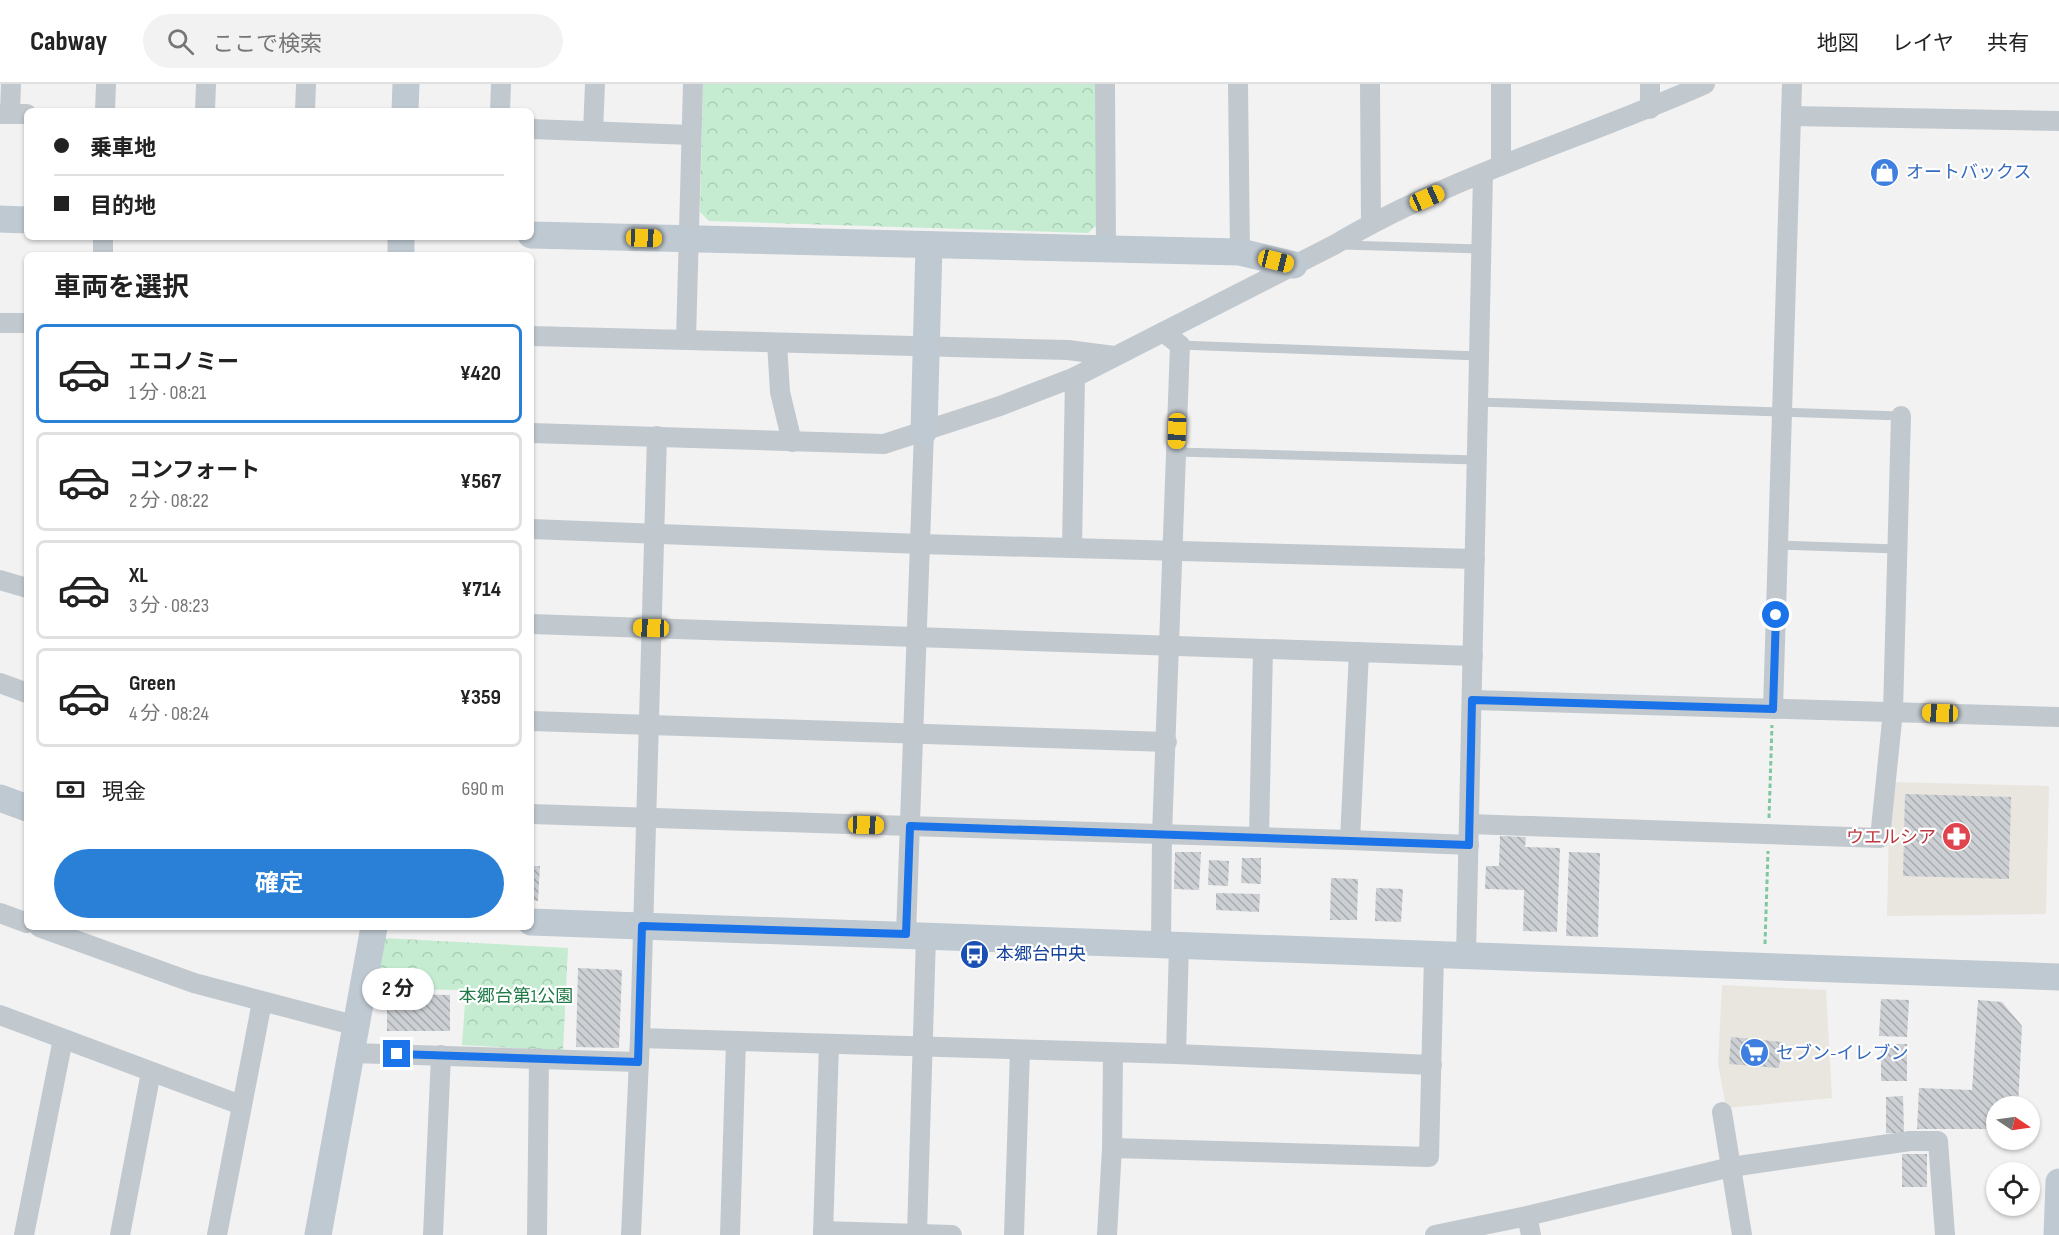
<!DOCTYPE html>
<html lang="ja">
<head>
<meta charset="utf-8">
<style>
	:root { --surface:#fff; --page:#f2f2f2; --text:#222; --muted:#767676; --line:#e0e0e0; --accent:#2980d6 }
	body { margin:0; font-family:"Sofia Sans Condensed","Noto Sans JP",sans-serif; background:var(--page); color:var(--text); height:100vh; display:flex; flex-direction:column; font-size:22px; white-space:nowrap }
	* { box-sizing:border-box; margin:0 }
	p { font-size:20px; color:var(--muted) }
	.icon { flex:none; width:33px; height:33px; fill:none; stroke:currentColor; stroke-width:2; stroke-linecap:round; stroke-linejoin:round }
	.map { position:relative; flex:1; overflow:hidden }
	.panel { position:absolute; left:24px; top:168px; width:510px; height:678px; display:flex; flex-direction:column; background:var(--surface); border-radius:9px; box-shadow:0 2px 4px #0004 }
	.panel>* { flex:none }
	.hud { position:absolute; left:24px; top:24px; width:510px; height:132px; border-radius:9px; box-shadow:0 2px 4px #0004; display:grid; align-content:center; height:132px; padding:0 30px; background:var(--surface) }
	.needle { width:39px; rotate:103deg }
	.tools { position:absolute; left:1986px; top:1012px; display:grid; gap:12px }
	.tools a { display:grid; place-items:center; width:54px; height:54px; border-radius:50%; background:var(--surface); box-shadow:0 2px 4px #0004; font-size:30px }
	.end { position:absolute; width:27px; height:27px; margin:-14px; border:8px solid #1a73e8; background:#fff; box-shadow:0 0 0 3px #fff }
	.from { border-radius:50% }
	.bubble { position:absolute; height:42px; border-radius:21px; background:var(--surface); box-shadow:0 2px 4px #0004; font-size:20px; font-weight:700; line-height:42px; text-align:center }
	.car { position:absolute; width:18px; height:36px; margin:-18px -9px; border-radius:8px; box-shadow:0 0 4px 2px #0007; background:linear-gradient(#f5c518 24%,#345 0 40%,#f5c518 0 76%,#345 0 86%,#f5c518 0) }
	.hud b { display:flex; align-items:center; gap:21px; height:57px; font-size:22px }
	.hud b+b { border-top:2px solid var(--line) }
	.hud i { width:15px; height:15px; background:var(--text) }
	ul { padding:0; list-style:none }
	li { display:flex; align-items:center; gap:18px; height:99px; margin:0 12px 9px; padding:0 18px; border:3px solid var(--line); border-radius:9px }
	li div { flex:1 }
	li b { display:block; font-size:22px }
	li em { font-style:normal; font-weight:700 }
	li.current { border-color:var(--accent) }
	li>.icon { width:54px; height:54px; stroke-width:1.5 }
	h2 { padding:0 30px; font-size:27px; line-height:72px }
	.pay { display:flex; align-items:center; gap:15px; height:66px; padding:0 30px; font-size:22px }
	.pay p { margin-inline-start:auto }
	.button { display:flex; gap:12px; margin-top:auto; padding:12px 30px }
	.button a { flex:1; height:69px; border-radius:36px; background:var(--accent); color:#fff; font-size:24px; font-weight:700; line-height:69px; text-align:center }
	header { display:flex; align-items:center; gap:36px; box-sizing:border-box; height:84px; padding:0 30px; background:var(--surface); border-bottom:2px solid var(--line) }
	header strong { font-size:28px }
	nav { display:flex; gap:33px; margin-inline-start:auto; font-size:21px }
	.search { width:420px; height:54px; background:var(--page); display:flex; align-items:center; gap:15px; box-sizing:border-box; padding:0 21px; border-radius:33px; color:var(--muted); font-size:22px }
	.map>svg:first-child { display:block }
</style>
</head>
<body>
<header>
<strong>Cabway</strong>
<div class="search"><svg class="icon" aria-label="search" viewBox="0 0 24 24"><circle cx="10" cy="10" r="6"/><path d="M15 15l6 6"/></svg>ここで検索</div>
<nav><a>地図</a><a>レイヤ</a><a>共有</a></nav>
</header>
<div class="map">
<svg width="2059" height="1151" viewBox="0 0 2059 1151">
	<defs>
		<pattern id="park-crowns" width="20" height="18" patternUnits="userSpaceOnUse" patternTransform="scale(1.5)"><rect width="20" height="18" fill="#c5ecd1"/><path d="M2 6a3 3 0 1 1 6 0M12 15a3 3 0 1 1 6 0" fill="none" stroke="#abccb6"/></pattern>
		<pattern id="building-back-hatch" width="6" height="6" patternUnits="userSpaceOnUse" patternTransform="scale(1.5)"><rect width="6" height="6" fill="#cccfd3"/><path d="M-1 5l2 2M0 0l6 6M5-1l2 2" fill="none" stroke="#a8abae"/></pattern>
	</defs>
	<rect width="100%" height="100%" fill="#f3f2f2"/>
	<!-- commercial -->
	<g fill="#e9e6e0">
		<polygon points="1890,698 2049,702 2046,830 1887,832"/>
		<polygon points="1722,901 1826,906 1832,1014 1726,1024 1718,979"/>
	</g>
	<!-- park -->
	<g fill="url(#park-crowns)">
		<polygon points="703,0 1097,0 1098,140 1088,149 709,137 700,128"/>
		<polygon points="383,854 568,864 563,967 462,961 466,906 377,905"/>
	</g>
	<!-- building -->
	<g fill="url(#building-back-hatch)">
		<polygon points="1905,710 2011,713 2009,795 1903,792"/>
		<polygon points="1500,752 1526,753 1525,763 1560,764 1557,848 1523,847 1524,806 1485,805 1486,782 1499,782"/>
		<polygon points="1175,768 1201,768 1199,806 1174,805"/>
		<polygon points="1569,768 1600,769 1598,853 1566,852"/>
		<polygon points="1242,774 1261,774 1261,800 1241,799"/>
		<polygon points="1209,776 1229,777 1228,802 1208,801"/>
		<polygon points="531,782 540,782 538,817 531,816"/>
		<polygon points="1331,794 1358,795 1357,836 1330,836"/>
		<polygon points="1376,804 1403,805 1401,838 1375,837"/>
		<polygon points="1216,809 1260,810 1259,828 1216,826"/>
		<polygon points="578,884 622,886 619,964 576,963"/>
		<polygon points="387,910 450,911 450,947 387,947"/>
		<polygon points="1881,915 1909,916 1907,953 1879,952"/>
		<polygon points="1978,916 2002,918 2022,942 2018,1023 1996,1023 1996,1045 1917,1045 1919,1004 1972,1006"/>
		<polygon points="1731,953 1782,958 1779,984 1729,980"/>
		<rect x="1881" y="960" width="26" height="37"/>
		<polygon points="1903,1012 1904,1049 1886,1049 1886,1013"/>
		<rect x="1902" y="1070" width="25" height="33"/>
	</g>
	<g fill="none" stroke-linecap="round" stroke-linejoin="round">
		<!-- path -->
		<g stroke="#7fc89f" stroke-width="3" stroke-dasharray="4.5 3" stroke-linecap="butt">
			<polyline points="1769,734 1772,641"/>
			<polyline points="1765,860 1768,767"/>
		</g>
		<!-- lane -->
		<g stroke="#c1c9cf" stroke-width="9">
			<polyline points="1342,161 1481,165"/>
			<polyline points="1180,261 1479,272"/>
			<polyline points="1478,318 1901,332"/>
			<polyline points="1176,368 1477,376"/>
			<polyline points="1778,461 1897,465"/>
		</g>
		<!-- street -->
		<g stroke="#c1c9cf" stroke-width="20">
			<polyline points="1105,0 1106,164"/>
			<polyline points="1238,0 1240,168"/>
			<polyline points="1370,0 1371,138"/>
			<polyline points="1501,0 1501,82"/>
			<polyline points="1650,25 1650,0"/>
			<polyline points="105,27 106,0"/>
			<polyline points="205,27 206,0"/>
			<polyline points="305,27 306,0"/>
			<polyline points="500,27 501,0"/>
			<polyline points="0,30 27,30"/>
			<polyline points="10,30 11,0"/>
			<polyline points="1791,32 2059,37"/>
			<polyline points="531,45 691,51"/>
			<polyline points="593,47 595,0"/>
			<polyline points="103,171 103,153"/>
			<polyline points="0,239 27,239"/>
			<polyline points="531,252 1068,266 1114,272"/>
			<polyline points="686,256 693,0"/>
			<polyline points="777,259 780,308 792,358"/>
			<path d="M 531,349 L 884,360 L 1000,322 L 1075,293 L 1334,161 C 1450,92 1582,55 1705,0"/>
			<polyline points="531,445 920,460 1475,475"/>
			<polyline points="1072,463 1075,293"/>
			<polyline points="0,496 27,504"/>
			<polyline points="531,540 1473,572"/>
			<polyline points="0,599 27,609"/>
			<polyline points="1472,616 2059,633"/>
			<polyline points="1773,625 1792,0"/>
			<polyline points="531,637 1167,658"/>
			<polyline points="531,730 1350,756 1469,761"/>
			<polyline points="1469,740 1880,754 1893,627 1901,332"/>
			<polyline points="1259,753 1263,565"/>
			<polyline points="1350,756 1359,568"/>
			<polyline points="0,829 27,839"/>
			<polyline points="39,843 194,899 357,942"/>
			<polyline points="906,850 924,347"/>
			<polyline points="1161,861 1162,751 1180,261 1163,248"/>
			<polyline points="1466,872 1483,89"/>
			<polyline points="0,931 241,1021"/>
			<polyline points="640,954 1176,970 1432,981"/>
			<polyline points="352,969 638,978"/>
			<polyline points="1176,970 1179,861"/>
			<polyline points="1722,1028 1742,1151"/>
			<polyline points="1112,1064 1429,1073 1434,871"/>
			<polyline points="1527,1132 1531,1151"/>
			<polyline points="823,1147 952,1151"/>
			<polyline points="917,1149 926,852"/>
			<polyline points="24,1151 63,955"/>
			<polyline points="120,1151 151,988"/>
			<polyline points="217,1151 262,918"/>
			<polyline points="433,1151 441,971"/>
			<polyline points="537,1151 539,974"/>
			<polyline points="631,1151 640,954 657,352"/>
			<polyline points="730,1151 736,957"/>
			<polyline points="823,1151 829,960"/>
			<polyline points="1014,1151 1020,966"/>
			<polyline points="1107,1151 1112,1064 1113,969"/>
			<polyline points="1435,1151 1527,1132 1731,1083 1910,1057 1938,1057 1945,1151"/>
		</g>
		<!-- secondary -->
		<g stroke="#bfc9d1" stroke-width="27">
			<polyline points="405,27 406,0"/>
			<polyline points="0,135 27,136"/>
			<polyline points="531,151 1240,168 1294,181"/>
			<polyline points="401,171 401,153"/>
			<polyline points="924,347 929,161"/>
			<polyline points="0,714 27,724"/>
			<polyline points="531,838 2059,893"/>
			<polyline points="318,1151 374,843"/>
			<polyline points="2057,1151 2059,1098"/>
		</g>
	</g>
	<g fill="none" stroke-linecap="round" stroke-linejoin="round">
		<!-- route -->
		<polyline stroke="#1a73e8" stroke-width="8" points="397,970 638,978 642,842 906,850 910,742 1469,761 1472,616 1773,625 1776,531"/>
	</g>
	<!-- icons -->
	<defs>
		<symbol id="shop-disc" viewBox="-11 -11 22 22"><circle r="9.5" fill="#3f7fe0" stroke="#fff"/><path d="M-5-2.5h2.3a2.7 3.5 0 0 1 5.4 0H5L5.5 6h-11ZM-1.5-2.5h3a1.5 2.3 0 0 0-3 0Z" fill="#fff"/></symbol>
		<symbol id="pharmacy-disc" viewBox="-11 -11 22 22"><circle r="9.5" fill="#e0444e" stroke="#fff"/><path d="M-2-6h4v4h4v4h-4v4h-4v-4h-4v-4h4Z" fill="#fff"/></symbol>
		<symbol id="bus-disc" viewBox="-11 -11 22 22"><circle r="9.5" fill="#1a4fb4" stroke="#fff"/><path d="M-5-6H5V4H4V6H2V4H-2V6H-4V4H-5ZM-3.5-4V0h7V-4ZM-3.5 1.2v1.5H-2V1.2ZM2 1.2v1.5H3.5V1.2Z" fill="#fff"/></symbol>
		<symbol id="supermarket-disc" viewBox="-11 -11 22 22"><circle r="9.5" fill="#3f7fe0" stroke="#fff"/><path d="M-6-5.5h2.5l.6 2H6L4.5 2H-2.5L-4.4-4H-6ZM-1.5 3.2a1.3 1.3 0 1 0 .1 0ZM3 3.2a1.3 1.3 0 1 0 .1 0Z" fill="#fff"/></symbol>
	</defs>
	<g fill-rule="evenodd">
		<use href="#shop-disc" x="1868" y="72" width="33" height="33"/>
		<use href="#pharmacy-disc" x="1940" y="736" width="33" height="33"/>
		<use href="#bus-disc" x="958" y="854" width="33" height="33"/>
		<use href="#supermarket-disc" x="1738" y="952" width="33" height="33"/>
	</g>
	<g text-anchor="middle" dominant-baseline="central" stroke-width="4.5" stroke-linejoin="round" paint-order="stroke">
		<!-- shop labels -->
		<g font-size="18" fill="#366cbe" stroke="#fff" text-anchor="start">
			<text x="1906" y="88">オートバックス</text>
			<text x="1776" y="969">セブン-イレブン</text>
		</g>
		<!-- health labels -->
		<g font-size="18" fill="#be3a42" stroke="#fff" text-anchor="end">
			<text x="1936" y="753">ウエルシア</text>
		</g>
		<!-- transit labels -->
		<g font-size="18" fill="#164399" stroke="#fff" text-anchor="start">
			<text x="996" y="870">本郷台中央</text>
		</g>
		<!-- park labels -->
		<g font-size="18" fill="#207a47" stroke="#fff">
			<text x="516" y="912">本郷台第1公園</text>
		</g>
	</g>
</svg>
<div class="tools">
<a><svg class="needle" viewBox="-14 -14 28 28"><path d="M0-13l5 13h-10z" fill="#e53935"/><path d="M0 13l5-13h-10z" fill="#767676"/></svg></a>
<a><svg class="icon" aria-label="locate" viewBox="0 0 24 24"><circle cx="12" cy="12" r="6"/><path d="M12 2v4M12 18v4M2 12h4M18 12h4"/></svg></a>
</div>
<i class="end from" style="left:1776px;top:531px"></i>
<i class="end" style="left:397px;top:970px"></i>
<div class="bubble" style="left:362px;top:884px;width:72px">2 分</div>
<i class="car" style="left:1427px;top:114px;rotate:66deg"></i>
<i class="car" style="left:644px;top:154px;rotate:92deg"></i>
<i class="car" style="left:1276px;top:177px;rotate:104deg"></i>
<i class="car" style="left:1177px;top:347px;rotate:182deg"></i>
<i class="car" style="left:651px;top:544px;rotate:272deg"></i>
<i class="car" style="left:1940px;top:629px;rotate:272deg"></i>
<i class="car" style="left:866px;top:741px;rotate:92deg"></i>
<div class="hud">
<b><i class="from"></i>乗車地</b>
<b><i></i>目的地</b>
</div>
<section class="panel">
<h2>車両を選択</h2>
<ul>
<li class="current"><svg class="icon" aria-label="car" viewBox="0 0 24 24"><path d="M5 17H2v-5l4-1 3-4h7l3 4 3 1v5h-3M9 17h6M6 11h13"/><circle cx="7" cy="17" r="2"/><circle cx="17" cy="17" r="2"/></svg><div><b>エコノミー</b><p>1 分 · 08:21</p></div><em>¥420</em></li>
<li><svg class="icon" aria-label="car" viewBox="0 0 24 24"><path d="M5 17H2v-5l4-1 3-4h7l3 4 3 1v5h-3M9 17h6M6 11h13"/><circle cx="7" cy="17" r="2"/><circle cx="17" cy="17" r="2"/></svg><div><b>コンフォート</b><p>2 分 · 08:22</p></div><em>¥567</em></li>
<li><svg class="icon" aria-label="car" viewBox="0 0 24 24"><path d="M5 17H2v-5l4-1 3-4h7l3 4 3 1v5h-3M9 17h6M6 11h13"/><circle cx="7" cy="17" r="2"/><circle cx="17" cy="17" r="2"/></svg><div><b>XL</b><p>3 分 · 08:23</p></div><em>¥714</em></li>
<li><svg class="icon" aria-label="car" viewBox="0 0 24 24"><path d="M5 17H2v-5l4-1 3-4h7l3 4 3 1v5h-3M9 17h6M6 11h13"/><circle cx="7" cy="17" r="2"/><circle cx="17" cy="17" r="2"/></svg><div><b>Green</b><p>4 分 · 08:24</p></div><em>¥359</em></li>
</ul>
<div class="pay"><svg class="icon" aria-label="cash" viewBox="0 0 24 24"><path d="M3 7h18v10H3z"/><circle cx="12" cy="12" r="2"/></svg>現金<p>690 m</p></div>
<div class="button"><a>確定</a></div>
</section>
</div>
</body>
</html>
